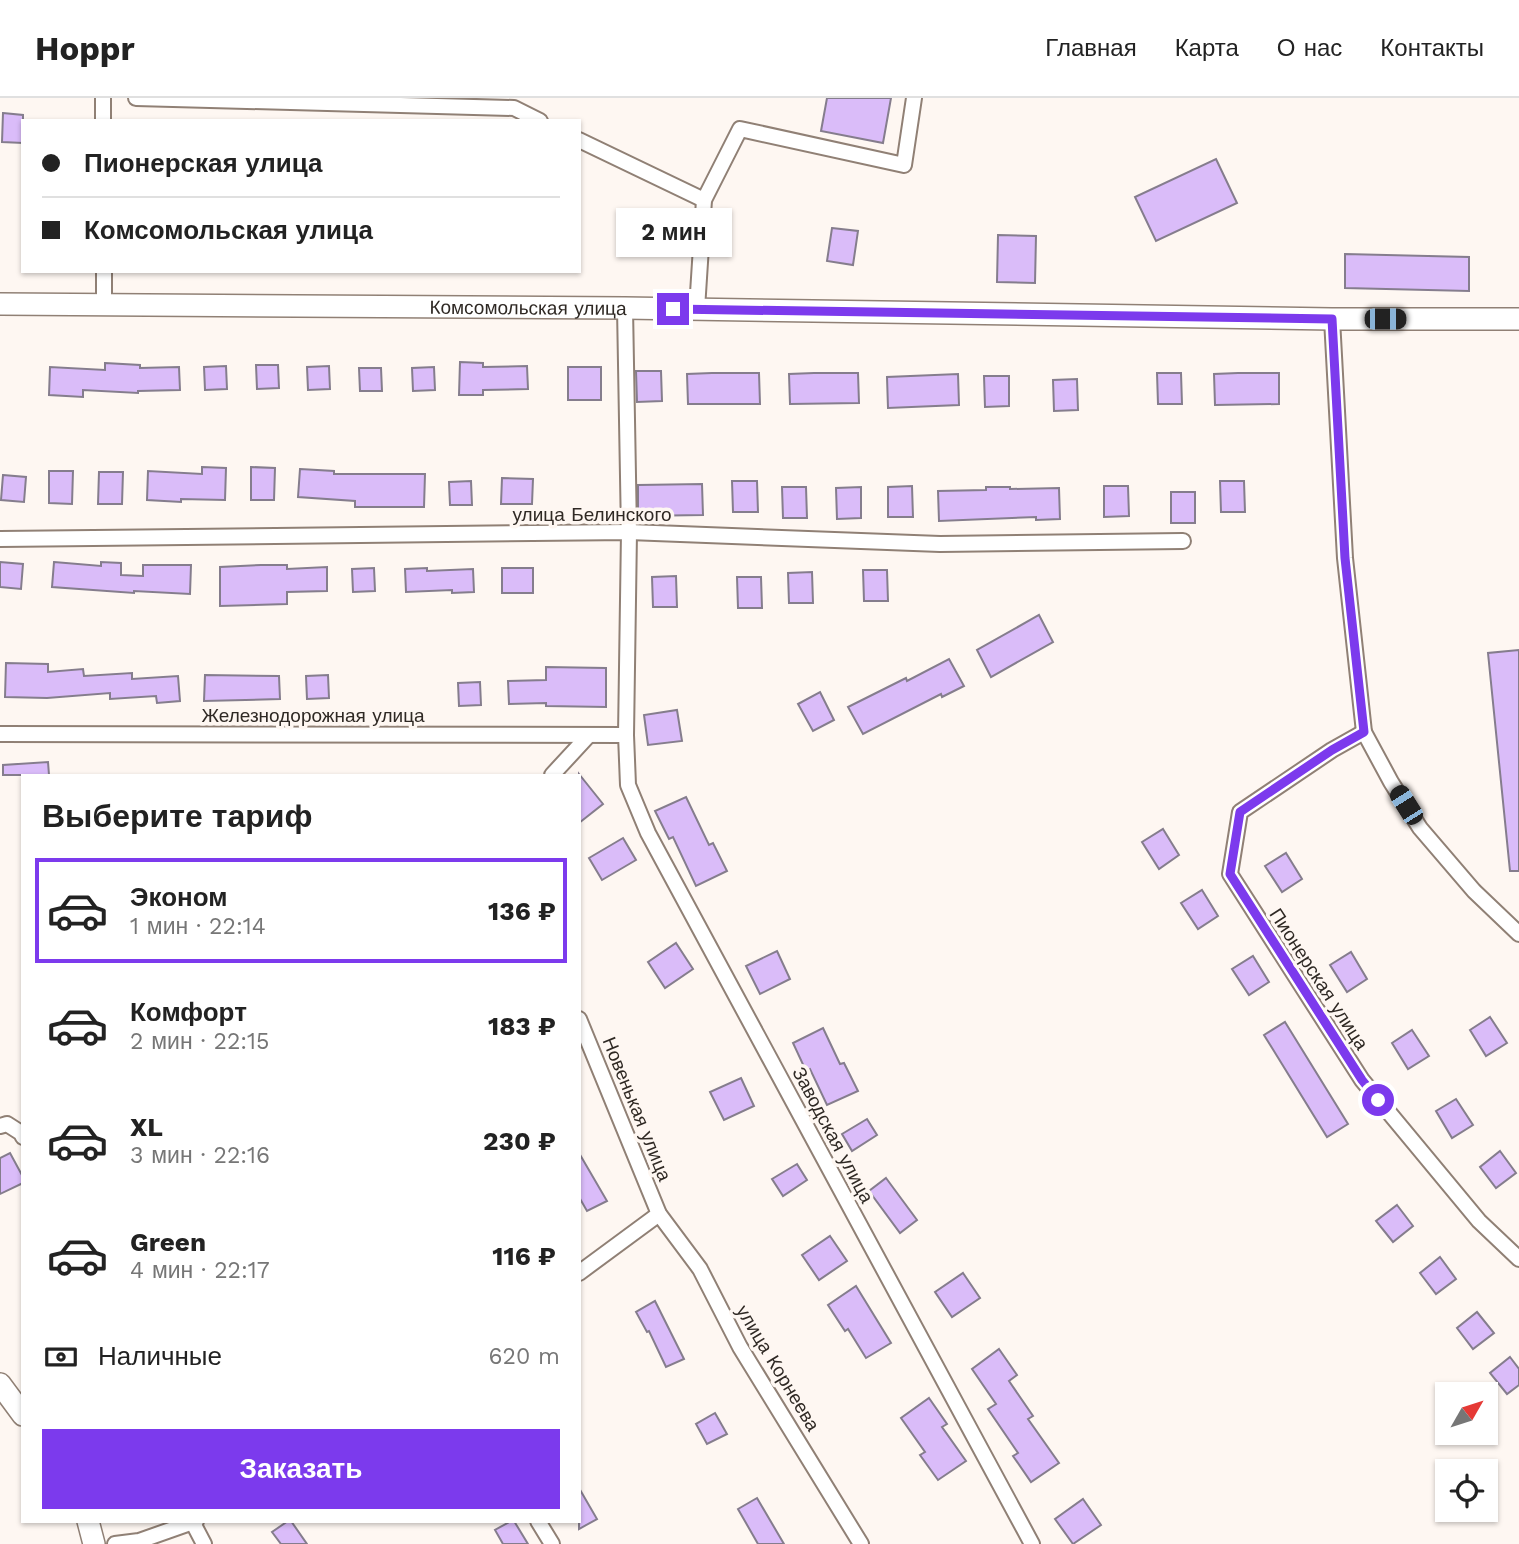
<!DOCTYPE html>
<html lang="ru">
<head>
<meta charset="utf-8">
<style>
	:root { --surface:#fff; --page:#f2f2f2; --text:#222; --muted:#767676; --line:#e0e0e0; --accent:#7c3aed }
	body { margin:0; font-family:"Work Sans",sans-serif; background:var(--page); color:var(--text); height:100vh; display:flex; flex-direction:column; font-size:26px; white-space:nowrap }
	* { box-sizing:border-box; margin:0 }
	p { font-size:23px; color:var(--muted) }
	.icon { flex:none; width:38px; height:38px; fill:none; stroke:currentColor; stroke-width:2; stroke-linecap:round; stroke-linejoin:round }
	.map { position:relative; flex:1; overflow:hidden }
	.panel { position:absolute; left:21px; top:676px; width:560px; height:749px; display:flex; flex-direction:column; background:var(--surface); border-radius:0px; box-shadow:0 2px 5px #0004 }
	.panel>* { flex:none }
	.top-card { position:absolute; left:21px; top:21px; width:560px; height:154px; border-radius:0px; box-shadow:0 2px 5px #0004; display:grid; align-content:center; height:154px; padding:0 21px; background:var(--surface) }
	.needle { width:46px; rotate:51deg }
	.buttons { position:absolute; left:1435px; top:1284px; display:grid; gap:14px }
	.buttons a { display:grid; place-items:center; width:63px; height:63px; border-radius:0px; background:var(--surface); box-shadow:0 2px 5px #0004; font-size:35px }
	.end { position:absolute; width:32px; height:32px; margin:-16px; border:9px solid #7c3aed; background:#fff; box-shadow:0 0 0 4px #fff }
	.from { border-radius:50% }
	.bubble { position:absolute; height:49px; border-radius:0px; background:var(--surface); box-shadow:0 2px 5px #0004; font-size:23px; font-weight:700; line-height:49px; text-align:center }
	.car { position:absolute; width:21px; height:42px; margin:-21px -10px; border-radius:9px; box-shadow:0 0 5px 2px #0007; background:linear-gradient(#222 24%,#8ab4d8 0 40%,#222 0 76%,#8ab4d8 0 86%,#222 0) }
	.top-card b { display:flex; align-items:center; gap:24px; height:66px; font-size:26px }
	.top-card b+b { border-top:2px solid var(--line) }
	.top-card i { width:18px; height:18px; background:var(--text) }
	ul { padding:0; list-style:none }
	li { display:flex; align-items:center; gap:21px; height:105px; margin:0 14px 10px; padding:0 7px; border:4px solid transparent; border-radius:0px }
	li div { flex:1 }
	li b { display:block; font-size:26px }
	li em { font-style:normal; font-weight:700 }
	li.selected { border-color:var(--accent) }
	li>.icon { width:63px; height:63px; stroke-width:1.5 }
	h2 { padding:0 21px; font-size:32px; line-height:84px }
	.pay { display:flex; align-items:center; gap:18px; height:77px; padding:0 21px; font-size:26px }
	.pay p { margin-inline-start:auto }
	.action { display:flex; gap:14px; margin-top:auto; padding:14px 21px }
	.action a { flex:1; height:80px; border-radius:0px; background:var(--accent); color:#fff; font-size:28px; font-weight:700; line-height:80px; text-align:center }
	header { display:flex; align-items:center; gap:42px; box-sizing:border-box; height:98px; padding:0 35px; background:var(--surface); border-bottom:2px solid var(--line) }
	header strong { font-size:33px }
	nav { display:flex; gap:38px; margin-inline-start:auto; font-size:24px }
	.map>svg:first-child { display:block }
</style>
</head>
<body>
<header>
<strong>Hoppr</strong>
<nav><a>Главная</a><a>Карта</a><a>О нас</a><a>Контакты</a></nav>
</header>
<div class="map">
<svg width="1519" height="1446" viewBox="0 0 1519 1446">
	<rect width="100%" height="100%" fill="#fef7f2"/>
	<!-- building -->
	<g fill="#dabcf9" stroke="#857d8d" stroke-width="2">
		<polygon points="827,0 891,0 883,45 821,33"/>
		<polygon points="3,15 23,17 23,45 2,44"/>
		<polygon points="1216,61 1237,105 1156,143 1135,99"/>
		<polygon points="832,130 858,133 853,167 827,163"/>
		<polygon points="998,137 1036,138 1035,185 997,184"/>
		<polygon points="1345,156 1469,159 1469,193 1345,190"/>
		<polygon points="460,264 483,265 483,269 527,268 528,291 483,292 483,297 459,297"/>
		<polygon points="105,265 140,267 140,270 179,269 180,292 138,293 138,295 83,292 83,299 49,297 50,269 105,272"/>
		<polygon points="256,267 278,267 279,290 257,291"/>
		<polygon points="226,268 227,291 205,292 204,269"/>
		<polygon points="329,268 330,291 308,292 307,269"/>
		<polygon points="434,269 435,292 413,293 412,270"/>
		<rect x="568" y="269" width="33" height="33"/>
		<polygon points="359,270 381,270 382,293 360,293"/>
		<polygon points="636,273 661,273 662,303 637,304"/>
		<polygon points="712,275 759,275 760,306 688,306 687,276"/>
		<polygon points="814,275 858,275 859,305 790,306 789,276"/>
		<polygon points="1157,275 1181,275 1182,306 1158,306"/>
		<polygon points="1238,275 1279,275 1279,306 1215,307 1214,276"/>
		<polygon points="958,276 959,307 888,310 887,279"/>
		<polygon points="984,278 1009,278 1009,308 985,309"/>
		<polygon points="1077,281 1078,312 1054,313 1053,282"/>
		<polygon points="202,369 226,370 225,402 181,401 181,404 147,402 148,373 202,376"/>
		<polygon points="251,369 275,370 274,402 251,402"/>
		<polygon points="300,371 334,373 334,376 425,376 424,409 355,409 355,403 298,399"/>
		<polygon points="49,373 73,373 72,406 49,405"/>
		<polygon points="99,374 123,374 122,406 98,406"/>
		<polygon points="3,377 26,379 24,404 1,402"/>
		<polygon points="502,380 533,381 532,406 501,406"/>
		<polygon points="471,383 472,407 450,407 449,384"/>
		<polygon points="732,383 757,383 758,414 733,414"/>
		<polygon points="1220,383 1244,383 1245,414 1221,414"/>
		<polygon points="702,386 703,417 638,418 638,387"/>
		<polygon points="912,388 913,419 888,419 888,389"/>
		<polygon points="1104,388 1128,388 1129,418 1104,419"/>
		<polygon points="782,389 806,389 807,420 783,420"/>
		<polygon points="861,389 861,420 837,421 836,390"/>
		<polygon points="986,389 1010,389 1010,391 1059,390 1060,421 1036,422 1036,419 939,423 938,393 986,392"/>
		<rect x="1171" y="394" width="24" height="31"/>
		<polygon points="0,464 23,466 21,491 0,489"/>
		<polygon points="54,464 101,468 101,464 121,465 121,477 143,478 143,467 191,467 190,496 134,493 134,495 52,489"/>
		<polygon points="261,467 287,467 287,471 327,469 327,493 287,494 287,506 220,508 220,469"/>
		<polygon points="374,470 375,493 353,494 352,471"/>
		<polygon points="427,470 427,473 473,471 474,494 452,495 452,492 406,494 405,471"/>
		<rect x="502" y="470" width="31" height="25"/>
		<polygon points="863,472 887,472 888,503 864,503"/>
		<polygon points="812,474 813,505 789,505 788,475"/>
		<polygon points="676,478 677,509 653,509 652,479"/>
		<polygon points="737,479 761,479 762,510 738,510"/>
		<polygon points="1039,517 1053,544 991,579 977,552"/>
		<polygon points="1519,552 1519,773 1510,773 1488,555"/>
		<polygon points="949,561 964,588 942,599 941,596 863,636 848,609 906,580 907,583"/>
		<polygon points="6,565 48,566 48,574 83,571 84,578 132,575 132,581 178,578 180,603 157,605 156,598 110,601 110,595 47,600 5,599"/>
		<polygon points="546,569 606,570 606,609 546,608 546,605 509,606 508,583 546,582"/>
		<polygon points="205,577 279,578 280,601 204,603"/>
		<polygon points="328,577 329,600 307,601 306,578"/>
		<polygon points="480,584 481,607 459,608 458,585"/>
		<polygon points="820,594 834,622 813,633 798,606"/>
		<polygon points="677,612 682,643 648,647 644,617"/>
		<polygon points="48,664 49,677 3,677 3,667"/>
		<polygon points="579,676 603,706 579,725"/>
		<polygon points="686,699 709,747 713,745 727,773 696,788 673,739 669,741 655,713"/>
		<polygon points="1163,731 1179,757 1159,771 1142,744"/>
		<polygon points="623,740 636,762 602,782 589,760"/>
		<polygon points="1286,755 1302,781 1282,794 1265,768"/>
		<polygon points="1202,792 1218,818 1198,831 1181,805"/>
		<polygon points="676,845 693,871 665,890 648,864"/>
		<polygon points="777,853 790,881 760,896 746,868"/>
		<polygon points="1351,854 1367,881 1347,894 1330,867"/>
		<polygon points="1253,858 1269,884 1249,897 1232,871"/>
		<polygon points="1490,919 1507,945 1486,958 1470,932"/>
		<polygon points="1285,924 1348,1026 1327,1039 1264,937"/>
		<polygon points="823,930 840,966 844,965 858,993 827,1007 810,971 806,973 793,945"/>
		<polygon points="1412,932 1429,958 1408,971 1392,945"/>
		<polygon points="741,980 754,1008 724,1022 710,994"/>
		<polygon points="1456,1001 1473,1027 1452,1040 1436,1013"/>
		<polygon points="867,1021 877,1037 852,1053 842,1036"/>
		<polygon points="1500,1053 1516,1075 1496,1090 1480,1069"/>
		<polygon points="10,1055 23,1079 23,1085 0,1096 0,1060"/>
		<polygon points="579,1055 607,1103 587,1113 579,1099"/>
		<polygon points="797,1066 807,1082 783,1098 772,1081"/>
		<polygon points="886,1080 917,1122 900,1135 869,1093"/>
		<polygon points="1397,1107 1413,1128 1393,1144 1376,1123"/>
		<polygon points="830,1138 847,1163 819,1182 802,1157"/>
		<polygon points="1440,1159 1456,1181 1436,1196 1420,1175"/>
		<polygon points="963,1175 980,1200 952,1219 935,1194"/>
		<polygon points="856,1188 891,1245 866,1260 848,1231 845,1233 828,1207"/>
		<polygon points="655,1203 684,1261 666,1269 649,1233 647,1234 636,1214"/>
		<polygon points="1477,1214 1494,1235 1473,1251 1457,1230"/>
		<polygon points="999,1251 1017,1277 1009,1283 1033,1318 1028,1321 1059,1365 1031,1384 1013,1358 1018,1355 988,1311 996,1306 972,1271"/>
		<polygon points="1510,1259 1519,1271 1519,1287 1507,1296 1490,1275"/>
		<polygon points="929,1300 947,1326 942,1329 966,1363 938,1382 920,1357 925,1354 901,1320"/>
		<polygon points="715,1315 727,1336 707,1346 696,1326"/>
		<polygon points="579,1390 597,1421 579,1431"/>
		<polygon points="757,1400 784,1446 758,1446 738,1411"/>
		<polygon points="1083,1401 1101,1427 1073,1446 1055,1421"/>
		<polygon points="288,1423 291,1423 307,1446 281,1446 272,1434"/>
		<polygon points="511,1423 514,1423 528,1446 503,1446 495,1432"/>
	</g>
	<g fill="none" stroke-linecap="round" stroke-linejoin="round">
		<defs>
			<g id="street">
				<polyline points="103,0 103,23"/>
				<polyline points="136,0 514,10 540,23"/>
				<polyline points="579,42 704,102"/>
				<polyline points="104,173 104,206"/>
				<polyline points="625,210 629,434 626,637 628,687 648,735 1032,1446"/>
				<polyline points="697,211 704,102 740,31 904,67 914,0"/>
				<polyline points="1332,221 1345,460 1364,634 1391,684 1420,730 1474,793 1519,836"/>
				<polyline points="0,441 629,434 940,446 1183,443"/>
				<polyline points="1364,634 1332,652 1240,714 1230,776 1362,982 1479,1123 1519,1161"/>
				<polyline points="0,636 626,637"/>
				<polyline points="552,677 589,637"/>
				<polyline points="579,921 659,1116 700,1171 740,1249 861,1446"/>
				<polyline points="0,1028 7,1026 21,1035 23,1039"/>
				<polyline points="579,1175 659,1116"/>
				<polyline points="538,1423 552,1446"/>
				<polyline points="193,1425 204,1446"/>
				<polyline points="115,1446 139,1443 196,1423"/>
			</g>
			<g id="secondary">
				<path id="s1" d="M 0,206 L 625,210 L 1332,221 L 1519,221"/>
				<polyline points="0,1286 23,1317"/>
				<polyline points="88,1423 94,1446"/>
			</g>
		</defs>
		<!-- street casing -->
		<use href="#street" stroke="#908075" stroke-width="18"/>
		<!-- secondary casing -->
		<use href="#secondary" stroke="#908075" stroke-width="24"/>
		<!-- street -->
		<use href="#street" stroke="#fff" stroke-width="14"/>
		<!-- secondary -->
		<use href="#secondary" stroke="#fff" stroke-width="21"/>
	</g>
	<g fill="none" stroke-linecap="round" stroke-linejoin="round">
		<!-- route -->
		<polyline stroke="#7c3aed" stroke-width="9" points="673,211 1332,221 1345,460 1364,634 1332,652 1240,714 1230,776 1362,982 1378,1002"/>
	</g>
	<g text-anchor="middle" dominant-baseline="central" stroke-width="7" stroke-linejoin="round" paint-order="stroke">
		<!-- street labels -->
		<g font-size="19" fill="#2f2924" stroke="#fef7f2">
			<text stroke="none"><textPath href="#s1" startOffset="528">Комсомольская улица</textPath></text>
			<text x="592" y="416">улица Белинского</text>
			<text x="313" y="617">Железнодорожная улица</text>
			<text transform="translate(1319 881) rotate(57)">Пионерская улица</text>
			<text transform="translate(637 1011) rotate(68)">Новенькая улица</text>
			<text transform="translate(833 1037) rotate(62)">Заводская улица</text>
			<text transform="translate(778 1270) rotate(59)">улица Корнеева</text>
		</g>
	</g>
</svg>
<div class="buttons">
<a><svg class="needle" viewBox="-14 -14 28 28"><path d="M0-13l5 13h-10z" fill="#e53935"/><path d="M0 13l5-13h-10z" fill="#767676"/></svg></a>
<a><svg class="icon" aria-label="locate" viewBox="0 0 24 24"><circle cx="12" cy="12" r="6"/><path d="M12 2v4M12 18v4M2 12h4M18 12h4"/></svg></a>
</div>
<i class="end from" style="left:1378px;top:1002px"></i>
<i class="end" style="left:673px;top:211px"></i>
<div class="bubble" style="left:616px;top:110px;width:116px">2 мин</div>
<i class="car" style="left:1385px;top:221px;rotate:90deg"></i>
<i class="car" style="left:1406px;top:707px;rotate:328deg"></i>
<div class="top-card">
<b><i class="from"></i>Пионерская улица</b>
<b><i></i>Комсомольская улица</b>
</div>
<section class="panel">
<h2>Выберите тариф</h2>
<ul>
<li class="selected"><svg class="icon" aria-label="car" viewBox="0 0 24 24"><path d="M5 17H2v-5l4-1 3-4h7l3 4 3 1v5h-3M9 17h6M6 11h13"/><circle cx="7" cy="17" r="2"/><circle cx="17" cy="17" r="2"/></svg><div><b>Эконом</b><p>1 мин · 22:14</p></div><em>136 ₽</em></li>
<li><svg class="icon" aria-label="car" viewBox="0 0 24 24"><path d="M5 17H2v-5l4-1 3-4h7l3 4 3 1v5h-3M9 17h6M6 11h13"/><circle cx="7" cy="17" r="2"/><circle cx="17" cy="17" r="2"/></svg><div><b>Комфорт</b><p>2 мин · 22:15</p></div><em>183 ₽</em></li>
<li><svg class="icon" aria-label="car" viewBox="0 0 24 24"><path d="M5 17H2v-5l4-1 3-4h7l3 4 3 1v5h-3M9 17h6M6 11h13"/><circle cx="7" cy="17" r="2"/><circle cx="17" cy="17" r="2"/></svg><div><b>XL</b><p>3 мин · 22:16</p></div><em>230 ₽</em></li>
<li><svg class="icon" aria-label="car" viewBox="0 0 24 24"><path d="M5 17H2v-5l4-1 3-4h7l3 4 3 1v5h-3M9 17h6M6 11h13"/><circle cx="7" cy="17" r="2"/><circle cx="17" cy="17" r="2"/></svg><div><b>Green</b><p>4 мин · 22:17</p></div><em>116 ₽</em></li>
</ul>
<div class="pay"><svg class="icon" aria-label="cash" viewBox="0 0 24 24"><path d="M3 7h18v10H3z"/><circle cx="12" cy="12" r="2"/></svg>Наличные<p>620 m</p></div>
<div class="action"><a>Заказать</a></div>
</section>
</div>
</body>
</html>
